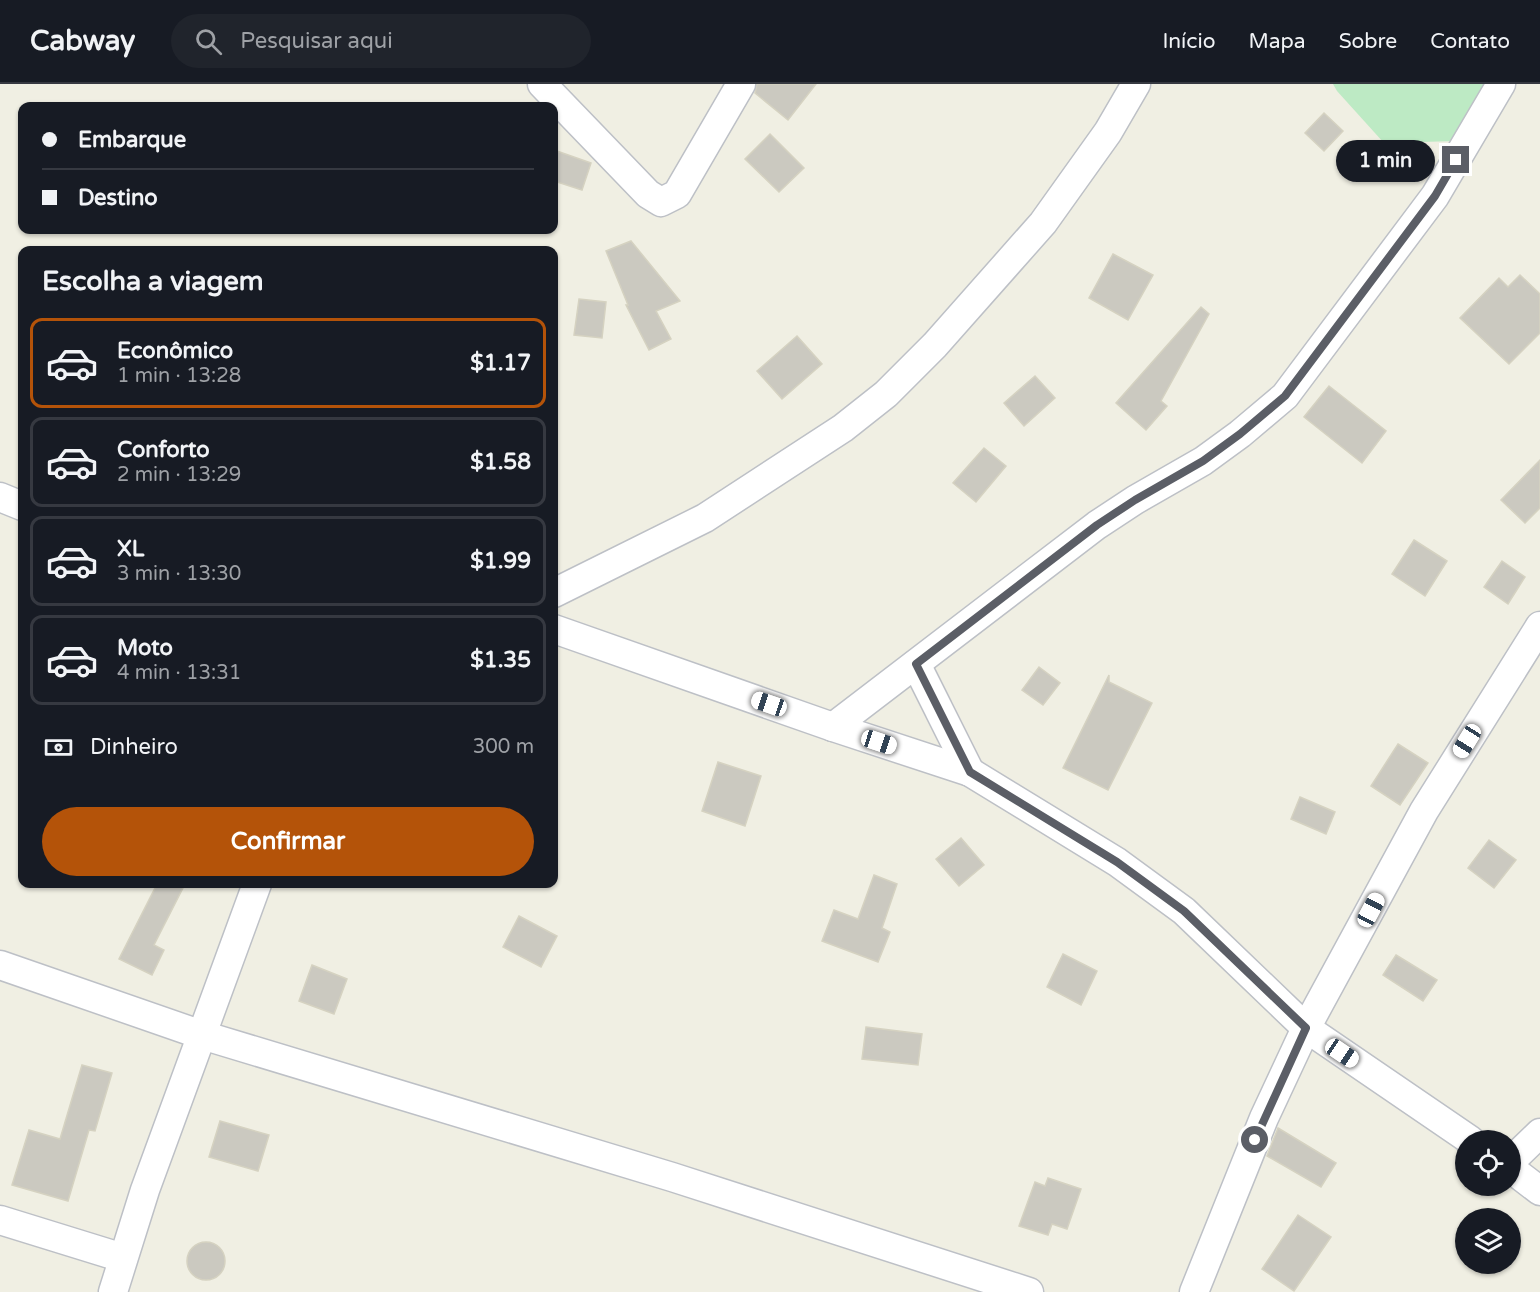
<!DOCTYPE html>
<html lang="pt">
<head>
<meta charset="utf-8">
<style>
	:root { --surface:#171b24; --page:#20242c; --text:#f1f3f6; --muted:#9ea1a6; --line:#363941; --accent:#b45309 }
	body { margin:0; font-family:"Varela Round",sans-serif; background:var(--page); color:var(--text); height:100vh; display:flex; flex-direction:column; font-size:22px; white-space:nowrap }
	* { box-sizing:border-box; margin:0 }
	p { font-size:20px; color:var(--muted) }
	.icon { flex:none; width:33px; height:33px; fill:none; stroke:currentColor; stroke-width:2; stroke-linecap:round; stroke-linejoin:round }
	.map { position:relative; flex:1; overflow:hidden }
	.panel { position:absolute; left:18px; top:162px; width:540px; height:642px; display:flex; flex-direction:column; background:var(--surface); border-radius:12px; box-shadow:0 2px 4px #0004 }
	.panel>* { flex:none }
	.guide { position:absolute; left:18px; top:18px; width:540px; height:132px; border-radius:12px; box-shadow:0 2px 4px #0004; display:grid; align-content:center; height:132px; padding:0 24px; background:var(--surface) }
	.controls { position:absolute; left:1455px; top:1046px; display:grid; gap:12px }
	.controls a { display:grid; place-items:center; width:66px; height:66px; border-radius:50%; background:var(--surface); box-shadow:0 2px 4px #0004; font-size:30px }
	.end { position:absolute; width:27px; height:27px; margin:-14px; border:8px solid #5b5e66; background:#fff; box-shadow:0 0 0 3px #fff }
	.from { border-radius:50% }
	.bubble { position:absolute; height:42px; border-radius:21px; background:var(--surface); box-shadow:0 2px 4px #0004; font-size:20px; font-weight:700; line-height:42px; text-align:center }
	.car { position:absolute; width:18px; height:36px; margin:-18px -9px; border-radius:8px; box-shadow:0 0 4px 2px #0007; background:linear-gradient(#fff 24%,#345 0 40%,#fff 0 76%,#345 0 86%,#fff 0) }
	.guide b { display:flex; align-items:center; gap:21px; height:57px; font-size:22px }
	.guide b+b { border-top:2px solid var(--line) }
	.guide i { width:15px; height:15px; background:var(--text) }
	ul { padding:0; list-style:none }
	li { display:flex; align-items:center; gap:18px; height:90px; margin:0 12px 9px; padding:0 12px; border:3px solid var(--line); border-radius:12px }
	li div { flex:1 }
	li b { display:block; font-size:22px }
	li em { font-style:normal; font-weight:700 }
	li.current { border-color:var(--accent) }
	li>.icon { width:54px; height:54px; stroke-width:1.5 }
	h2 { padding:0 24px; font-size:27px; line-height:72px }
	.pay { display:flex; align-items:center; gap:15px; height:66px; padding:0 24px; font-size:22px }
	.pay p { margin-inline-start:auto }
	.primary-button { display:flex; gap:12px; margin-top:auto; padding:12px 24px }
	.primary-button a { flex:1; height:69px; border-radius:36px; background:var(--accent); color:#fff; font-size:24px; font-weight:700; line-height:69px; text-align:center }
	header { display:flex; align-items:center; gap:36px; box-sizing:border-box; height:84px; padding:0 30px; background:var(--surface); border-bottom:2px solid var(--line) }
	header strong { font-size:28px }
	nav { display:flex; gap:33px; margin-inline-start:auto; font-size:21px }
	.search { width:420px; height:54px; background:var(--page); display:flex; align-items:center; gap:15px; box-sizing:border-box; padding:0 21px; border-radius:33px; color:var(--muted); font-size:22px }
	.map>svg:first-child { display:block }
</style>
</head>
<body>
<header>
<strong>Cabway</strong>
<div class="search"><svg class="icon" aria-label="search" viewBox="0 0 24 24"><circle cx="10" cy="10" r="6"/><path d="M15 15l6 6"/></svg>Pesquisar aqui</div>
<nav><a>Início</a><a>Mapa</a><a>Sobre</a><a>Contato</a></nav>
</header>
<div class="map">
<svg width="1540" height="1208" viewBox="0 0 1540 1208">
	<rect width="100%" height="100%" fill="#f0efe3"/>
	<!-- green -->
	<polygon fill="#bdeac4" points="1333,0 1488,0 1457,57 1384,59 1337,7"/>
	<!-- building -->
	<g fill="#cbc9c0" stroke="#d5d2c1" stroke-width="1.5">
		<polygon points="757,0 816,0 788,36 755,9"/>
		<polygon points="1324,29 1343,47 1324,67 1305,49"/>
		<polygon points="770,50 804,84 779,108 745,75"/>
		<polygon points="554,66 591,79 582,106 554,97"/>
		<polygon points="631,157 680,217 656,227 671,255 649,266 626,221 628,221 606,167"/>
		<polygon points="1113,170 1153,191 1128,236 1089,214"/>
		<polygon points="1520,191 1540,210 1540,249 1509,280 1460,234 1499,194 1508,203"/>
		<polygon points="579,215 606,218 602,254 574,251"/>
		<polygon points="1201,223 1209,230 1161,317 1167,322 1146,346 1116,319"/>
		<polygon points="797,252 822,280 782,315 757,287"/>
		<polygon points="1035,292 1055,314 1024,342 1004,319"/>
		<polygon points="1329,302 1386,347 1362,379 1304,333"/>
		<polygon points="984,364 1006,382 976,418 953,399"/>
		<polygon points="1540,376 1540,424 1525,439 1501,416"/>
		<polygon points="1414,456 1447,477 1425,512 1392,490"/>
		<polygon points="1502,477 1525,493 1508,520 1484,503"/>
		<polygon points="1039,583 1060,599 1043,621 1022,606"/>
		<polygon points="1109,591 1109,598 1152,619 1108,706 1063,684"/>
		<polygon points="1398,660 1428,679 1400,721 1371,702"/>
		<polygon points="718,678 761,692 745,742 702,727"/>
		<polygon points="1300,713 1335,728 1326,750 1291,735"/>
		<polygon points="961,754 984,781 959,802 936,775"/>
		<polygon points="1489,756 1516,776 1494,804 1468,784"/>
		<polygon points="874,791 897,800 882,844 890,848 878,878 822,857 834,826 858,835"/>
		<polygon points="157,800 185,800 154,861 164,866 152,891 119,875"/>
		<polygon points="519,832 557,852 541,883 503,863"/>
		<polygon points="1063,870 1097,887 1081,921 1047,903"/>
		<polygon points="1396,871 1437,896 1423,917 1383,891"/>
		<polygon points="312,881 347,895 334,930 299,917"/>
		<polygon points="866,943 922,950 918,981 862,975"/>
		<polygon points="82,981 112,989 95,1047 89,1046 68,1117 12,1101 29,1046 60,1055"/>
		<polygon points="220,1037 269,1051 258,1087 209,1073"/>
		<polygon points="1278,1044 1336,1079 1321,1103 1267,1072"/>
		<polygon points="1048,1094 1081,1105 1067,1145 1052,1140 1048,1151 1019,1142 1035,1098 1045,1102"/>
		<polygon points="1298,1131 1331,1153 1294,1207 1262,1185"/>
		<circle cx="206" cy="1177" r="19"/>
	</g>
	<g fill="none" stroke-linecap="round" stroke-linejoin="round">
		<defs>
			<g id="street">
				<polyline points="542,0 648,110 661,118 677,110 741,0"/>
				<polyline points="0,413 22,422"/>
				<polyline points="554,509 705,434 843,344 886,310 935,261 1043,139 1108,48 1136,0"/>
				<polyline points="554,545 833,643 970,688 1117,778 1184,827 1306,944 1470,1056"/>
				<polyline points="916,580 970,688"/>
				<polyline points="833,643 1097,441 1135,416 1203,377 1240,350 1285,312 1435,112 1501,0"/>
				<polyline points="0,881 202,951 672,1093 1029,1208"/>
				<polyline points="1510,1078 1540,1049"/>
				<polyline points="1510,1084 1540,1107"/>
				<polyline points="0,1136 123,1174"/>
				<polyline points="113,1208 145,1106 257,800"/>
				<polyline points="1194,1208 1264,1034 1306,944 1424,727 1540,542"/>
			</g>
		</defs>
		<!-- street casing -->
		<use href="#street" stroke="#bdc0c6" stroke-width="31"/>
		<!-- street -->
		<use href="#street" stroke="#fff" stroke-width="28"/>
	</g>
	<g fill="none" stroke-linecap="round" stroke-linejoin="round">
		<!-- route -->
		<polyline stroke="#5b5e66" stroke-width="8" points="1255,1056 1306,944 1184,827 1117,778 970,688 916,580 1097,441 1135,416 1203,377 1240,350 1285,312 1435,112 1456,76"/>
	</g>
</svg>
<div class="controls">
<a><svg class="icon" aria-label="locate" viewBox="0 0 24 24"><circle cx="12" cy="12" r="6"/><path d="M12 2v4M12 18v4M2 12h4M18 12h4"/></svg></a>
<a><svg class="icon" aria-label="layers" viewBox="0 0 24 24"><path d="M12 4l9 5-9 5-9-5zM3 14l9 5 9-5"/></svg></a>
</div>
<i class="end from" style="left:1255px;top:1056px"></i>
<i class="end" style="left:1456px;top:76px"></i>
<div class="bubble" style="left:1336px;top:56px;width:99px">1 min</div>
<i class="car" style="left:769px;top:620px;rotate:289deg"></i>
<i class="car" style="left:1467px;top:657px;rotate:212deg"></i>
<i class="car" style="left:879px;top:658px;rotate:108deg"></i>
<i class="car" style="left:1371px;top:826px;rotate:28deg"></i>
<i class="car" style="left:1342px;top:969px;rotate:124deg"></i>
<div class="guide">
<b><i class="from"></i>Embarque</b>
<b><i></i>Destino</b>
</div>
<section class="panel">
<h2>Escolha a viagem</h2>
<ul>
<li class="current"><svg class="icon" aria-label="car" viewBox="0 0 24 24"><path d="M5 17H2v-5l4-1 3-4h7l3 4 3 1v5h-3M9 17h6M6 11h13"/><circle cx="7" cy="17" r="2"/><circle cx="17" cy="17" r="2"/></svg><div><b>Econômico</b><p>1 min · 13:28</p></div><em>$1.17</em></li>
<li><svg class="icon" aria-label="car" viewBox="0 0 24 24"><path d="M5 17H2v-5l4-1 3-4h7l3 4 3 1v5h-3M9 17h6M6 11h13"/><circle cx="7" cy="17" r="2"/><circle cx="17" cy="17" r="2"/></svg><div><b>Conforto</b><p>2 min · 13:29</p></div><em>$1.58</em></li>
<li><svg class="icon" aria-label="car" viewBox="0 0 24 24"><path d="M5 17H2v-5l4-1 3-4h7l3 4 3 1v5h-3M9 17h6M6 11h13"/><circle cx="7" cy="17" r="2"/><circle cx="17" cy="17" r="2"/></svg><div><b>XL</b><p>3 min · 13:30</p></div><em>$1.99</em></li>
<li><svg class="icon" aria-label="car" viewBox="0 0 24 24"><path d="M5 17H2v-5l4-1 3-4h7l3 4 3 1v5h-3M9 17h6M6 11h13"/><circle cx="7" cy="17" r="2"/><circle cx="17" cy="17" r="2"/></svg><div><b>Moto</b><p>4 min · 13:31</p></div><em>$1.35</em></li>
</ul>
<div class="pay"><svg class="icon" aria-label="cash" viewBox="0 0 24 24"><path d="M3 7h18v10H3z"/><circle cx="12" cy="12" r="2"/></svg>Dinheiro<p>300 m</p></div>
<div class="primary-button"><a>Confirmar</a></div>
</section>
</div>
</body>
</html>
